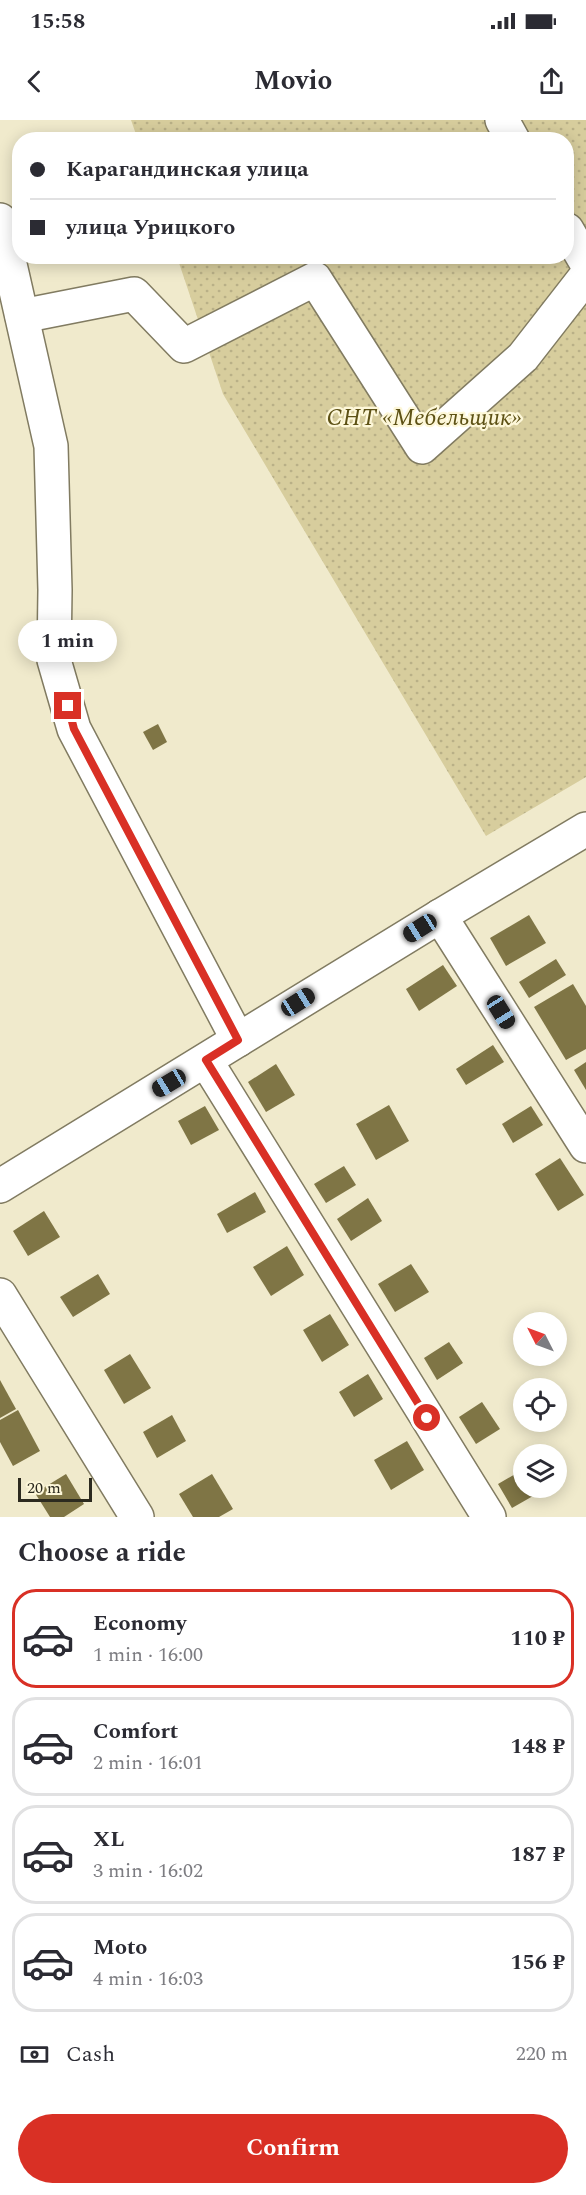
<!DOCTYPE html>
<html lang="en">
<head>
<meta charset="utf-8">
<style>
	:root { --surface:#fff; --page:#f2f2f3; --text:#2b2b33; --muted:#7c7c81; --line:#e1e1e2; --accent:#d93025 }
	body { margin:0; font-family:Spectral,serif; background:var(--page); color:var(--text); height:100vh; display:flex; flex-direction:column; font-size:22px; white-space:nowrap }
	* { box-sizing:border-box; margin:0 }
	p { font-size:20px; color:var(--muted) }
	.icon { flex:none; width:33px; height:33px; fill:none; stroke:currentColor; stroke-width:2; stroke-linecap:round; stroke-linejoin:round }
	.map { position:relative; height:1397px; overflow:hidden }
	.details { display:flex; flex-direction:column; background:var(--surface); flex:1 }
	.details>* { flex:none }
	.guide { position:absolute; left:12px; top:12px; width:562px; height:132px; border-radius:24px; box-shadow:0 3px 15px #0003; display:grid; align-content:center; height:132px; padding:0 18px; background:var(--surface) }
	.needle { width:39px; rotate:312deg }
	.buttons { position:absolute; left:513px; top:1192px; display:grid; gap:12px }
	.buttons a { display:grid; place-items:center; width:54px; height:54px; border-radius:50%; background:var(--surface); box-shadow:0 3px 15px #0003; font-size:30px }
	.scale { position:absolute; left:18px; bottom:15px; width:74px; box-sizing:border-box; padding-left:6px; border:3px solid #2c2a1f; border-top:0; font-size:16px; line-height:21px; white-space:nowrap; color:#2c2a1f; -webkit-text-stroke:4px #fdf7d9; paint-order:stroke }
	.end { position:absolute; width:27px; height:27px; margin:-14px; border:8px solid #d93025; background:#fff; box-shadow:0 0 0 3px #fff }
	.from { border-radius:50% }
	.bubble { position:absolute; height:42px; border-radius:21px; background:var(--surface); box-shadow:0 3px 15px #0003; font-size:20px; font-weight:700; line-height:42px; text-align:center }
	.car { position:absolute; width:18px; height:36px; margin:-18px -9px; border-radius:8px; box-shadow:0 0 4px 2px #0007; background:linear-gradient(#222 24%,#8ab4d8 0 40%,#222 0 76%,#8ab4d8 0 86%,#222 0) }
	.guide b { display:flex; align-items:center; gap:21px; height:57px; font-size:22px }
	.guide b+b { border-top:2px solid var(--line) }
	.guide i { width:15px; height:15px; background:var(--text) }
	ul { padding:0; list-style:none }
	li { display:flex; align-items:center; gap:18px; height:99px; margin:0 12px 9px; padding:0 6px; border:3px solid var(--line); border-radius:24px }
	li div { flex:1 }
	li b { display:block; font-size:22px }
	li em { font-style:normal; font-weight:700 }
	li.active { border-color:var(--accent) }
	li>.icon { width:54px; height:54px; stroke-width:1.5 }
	h2 { padding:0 18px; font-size:27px; line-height:72px }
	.pay { display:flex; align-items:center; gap:15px; height:66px; padding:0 18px; font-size:22px }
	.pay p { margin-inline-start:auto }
	.primary-button { display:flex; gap:12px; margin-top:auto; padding:12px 18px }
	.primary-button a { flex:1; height:69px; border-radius:36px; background:var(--accent); color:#fff; font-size:24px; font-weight:700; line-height:69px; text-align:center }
	.status { display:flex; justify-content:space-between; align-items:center; height:42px; padding:0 30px; background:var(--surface); direction:ltr }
	.status svg { height:16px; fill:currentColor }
	header { display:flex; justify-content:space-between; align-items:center; height:78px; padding:0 18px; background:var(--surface); font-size:27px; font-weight:700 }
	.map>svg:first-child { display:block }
</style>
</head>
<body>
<div class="status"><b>15:58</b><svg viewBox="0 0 49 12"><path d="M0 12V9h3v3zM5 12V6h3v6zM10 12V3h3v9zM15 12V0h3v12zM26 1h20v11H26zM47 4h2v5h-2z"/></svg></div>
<header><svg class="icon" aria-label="back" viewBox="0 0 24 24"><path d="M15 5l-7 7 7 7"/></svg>Movio<svg class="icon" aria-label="share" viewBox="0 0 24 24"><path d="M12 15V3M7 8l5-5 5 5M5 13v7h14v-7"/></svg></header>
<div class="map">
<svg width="586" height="1397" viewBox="0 0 586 1397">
	<defs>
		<pattern id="green-dots" width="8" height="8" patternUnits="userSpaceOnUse" patternTransform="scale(1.5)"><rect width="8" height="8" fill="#d7cd9d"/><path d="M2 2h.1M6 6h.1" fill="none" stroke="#b9b087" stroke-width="1.8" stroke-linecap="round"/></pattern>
	</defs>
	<rect width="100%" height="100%" fill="#f0eacc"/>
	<!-- green -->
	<polygon fill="url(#green-dots)" points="131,0 586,0 586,657 486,716 223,274 177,137 567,136 567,20 138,20"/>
	<!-- building -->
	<g fill="#7f7545">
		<polygon points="158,604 167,622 153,630 143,612"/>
		<polygon points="529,795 546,823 506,846 490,818"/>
		<polygon points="556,839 566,855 529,878 519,862"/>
		<polygon points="443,845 457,866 419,891 406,869"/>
		<polygon points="573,864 586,886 586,929 566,940 534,887"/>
		<polygon points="493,925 504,942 466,965 456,949"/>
		<polygon points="586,942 586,970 574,950"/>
		<polygon points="276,944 295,975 266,992 248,962"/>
		<polygon points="389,985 409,1021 376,1040 356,1004"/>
		<polygon points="205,986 219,1010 191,1025 178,1001"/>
		<polygon points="531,986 543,1005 513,1023 502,1004"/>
		<polygon points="560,1038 584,1075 558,1091 535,1054"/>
		<polygon points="344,1046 356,1065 326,1083 314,1064"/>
		<polygon points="255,1072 266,1092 227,1113 217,1094"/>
		<polygon points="368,1078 382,1101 351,1121 337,1099"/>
		<polygon points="44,1091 60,1117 28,1136 13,1111"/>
		<polygon points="287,1126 304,1155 271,1176 253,1147"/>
		<polygon points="411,1144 429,1172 395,1192 378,1164"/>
		<polygon points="98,1154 110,1174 73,1197 60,1177"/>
		<polygon points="330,1194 349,1225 322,1242 303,1210"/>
		<polygon points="449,1222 463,1243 437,1260 424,1238"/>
		<polygon points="130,1234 151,1268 124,1284 104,1250"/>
		<polygon points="368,1254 383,1279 354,1297 339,1272"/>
		<polygon points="0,1260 16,1289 0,1298"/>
		<polygon points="482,1282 500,1309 476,1324 459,1297"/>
		<polygon points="18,1290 40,1331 13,1346 0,1322 0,1300"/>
		<polygon points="172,1295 186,1321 157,1338 143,1312"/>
		<polygon points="407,1321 424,1350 391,1370 374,1340"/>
		<polygon points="524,1349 524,1368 547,1368 512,1388 498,1364"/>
		<polygon points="66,1354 84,1384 64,1397 50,1397 35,1373"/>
		<polygon points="212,1354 233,1389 219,1397 193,1397 179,1374"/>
	</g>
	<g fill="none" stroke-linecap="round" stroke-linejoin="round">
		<defs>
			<g id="minor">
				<polyline points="502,0 513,20"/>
				<polyline points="0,100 51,326 55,470 54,540 74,609 238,920"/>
				<polyline points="567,110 586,142"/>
				<polyline points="22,196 134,174 184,226 315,159 422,327 523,237 586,156"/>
				<polyline points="440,796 586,1026"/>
				<polyline points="206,941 489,1397"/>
				<polyline points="0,1066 440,796 586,709"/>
				<polyline points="0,1175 137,1397"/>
			</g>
		</defs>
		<!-- minor casing -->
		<use href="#minor" stroke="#817b61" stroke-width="36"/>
		<!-- minor -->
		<use href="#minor" stroke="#fff" stroke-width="33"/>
	</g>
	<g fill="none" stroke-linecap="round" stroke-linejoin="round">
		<!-- route -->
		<polyline stroke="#d93025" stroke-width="8" points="68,586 74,609 238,920 206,940 427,1298"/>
	</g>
	<g text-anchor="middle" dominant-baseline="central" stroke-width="4.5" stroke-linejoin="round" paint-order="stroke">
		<!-- park labels -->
		<g font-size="24" font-style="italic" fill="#5d5115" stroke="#fdf7d9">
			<text x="424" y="298">СНТ «Мебельщик»</text>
		</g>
	</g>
</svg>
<div class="buttons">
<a><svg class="needle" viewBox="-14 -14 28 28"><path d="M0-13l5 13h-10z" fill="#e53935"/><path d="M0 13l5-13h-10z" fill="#7c7c81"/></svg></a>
<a><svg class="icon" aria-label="locate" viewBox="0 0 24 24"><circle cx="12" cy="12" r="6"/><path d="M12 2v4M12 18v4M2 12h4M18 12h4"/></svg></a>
<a><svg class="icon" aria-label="layers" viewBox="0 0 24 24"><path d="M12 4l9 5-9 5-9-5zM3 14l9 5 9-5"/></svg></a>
</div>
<div class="scale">20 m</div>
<i class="end from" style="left:427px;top:1298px"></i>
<i class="end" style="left:68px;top:586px"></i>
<div class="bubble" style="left:18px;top:500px;width:99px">1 min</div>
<i class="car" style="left:420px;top:808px;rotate:238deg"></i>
<i class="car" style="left:298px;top:882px;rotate:58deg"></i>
<i class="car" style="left:501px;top:892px;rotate:148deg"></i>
<i class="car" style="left:169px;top:963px;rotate:239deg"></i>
<div class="guide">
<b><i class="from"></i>Карагандинская улица</b>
<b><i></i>улица Урицкого</b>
</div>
</div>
<section class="details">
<h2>Choose a ride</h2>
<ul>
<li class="active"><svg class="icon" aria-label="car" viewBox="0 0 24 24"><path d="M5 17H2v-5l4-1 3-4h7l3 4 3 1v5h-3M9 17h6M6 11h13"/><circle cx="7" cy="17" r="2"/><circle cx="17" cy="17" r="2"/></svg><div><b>Economy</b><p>1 min · 16:00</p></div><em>110 ₽</em></li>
<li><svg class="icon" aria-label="car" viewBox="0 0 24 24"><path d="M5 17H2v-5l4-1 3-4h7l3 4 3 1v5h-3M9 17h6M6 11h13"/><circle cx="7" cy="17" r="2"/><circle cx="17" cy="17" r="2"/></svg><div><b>Comfort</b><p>2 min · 16:01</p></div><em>148 ₽</em></li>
<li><svg class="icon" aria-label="car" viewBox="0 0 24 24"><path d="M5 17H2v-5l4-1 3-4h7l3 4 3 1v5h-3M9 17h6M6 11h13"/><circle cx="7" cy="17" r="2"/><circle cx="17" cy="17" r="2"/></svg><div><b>XL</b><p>3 min · 16:02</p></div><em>187 ₽</em></li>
<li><svg class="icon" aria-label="car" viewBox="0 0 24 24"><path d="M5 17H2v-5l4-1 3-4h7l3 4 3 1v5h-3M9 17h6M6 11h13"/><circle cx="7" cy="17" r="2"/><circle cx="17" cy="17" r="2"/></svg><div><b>Moto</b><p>4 min · 16:03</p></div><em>156 ₽</em></li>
</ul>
<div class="pay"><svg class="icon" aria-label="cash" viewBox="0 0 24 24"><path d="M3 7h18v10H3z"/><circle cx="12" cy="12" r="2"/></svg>Cash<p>220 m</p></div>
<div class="primary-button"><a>Confirm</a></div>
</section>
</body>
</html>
